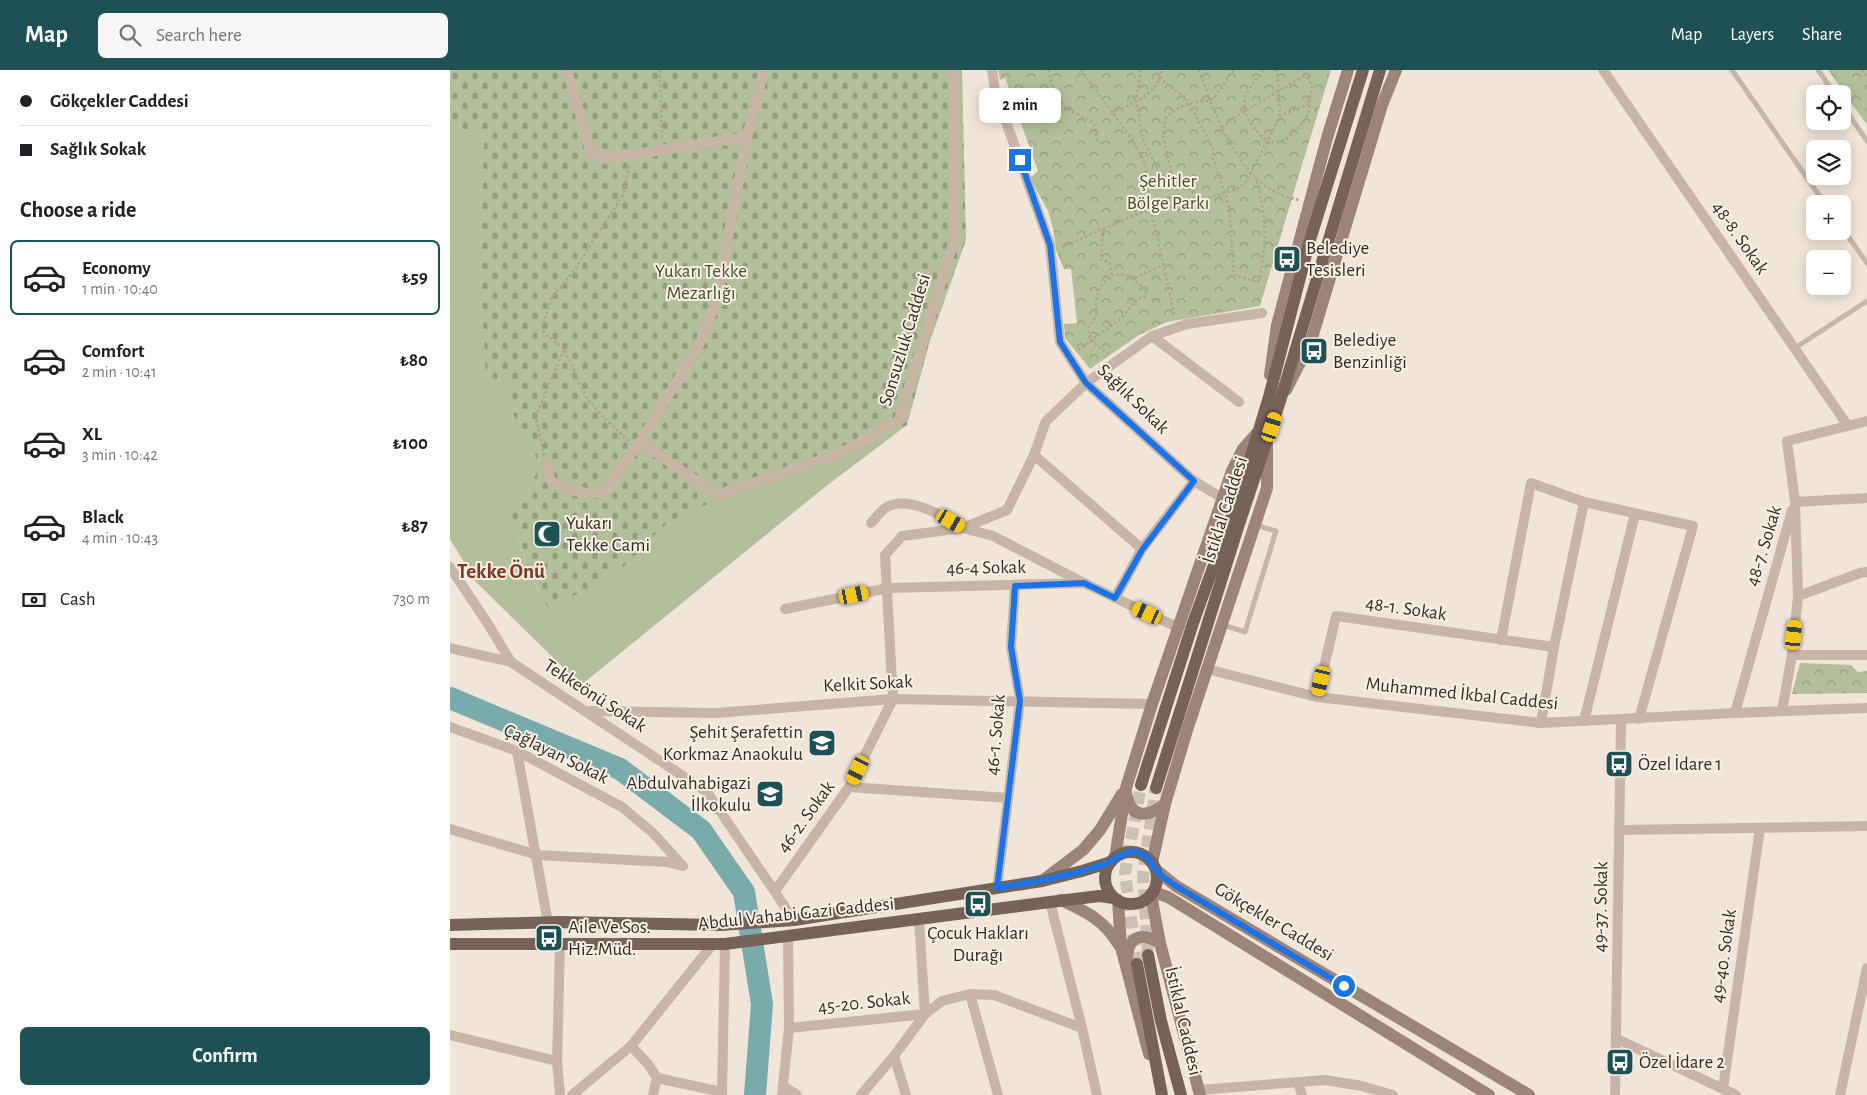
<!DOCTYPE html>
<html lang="en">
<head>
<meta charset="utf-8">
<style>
	:root { --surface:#fff; --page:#f6f6f6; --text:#202124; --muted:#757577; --line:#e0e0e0; --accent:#1d5155 }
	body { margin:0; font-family:"Alegreya Sans",sans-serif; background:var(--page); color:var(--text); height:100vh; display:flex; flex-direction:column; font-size:19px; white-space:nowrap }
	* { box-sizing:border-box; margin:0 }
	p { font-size:16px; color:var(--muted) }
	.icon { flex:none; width:28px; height:28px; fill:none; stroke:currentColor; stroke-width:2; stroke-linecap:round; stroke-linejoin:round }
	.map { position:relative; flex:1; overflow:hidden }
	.details { display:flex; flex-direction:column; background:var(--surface); width:450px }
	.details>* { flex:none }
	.top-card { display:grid; align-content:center; height:110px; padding:0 20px; background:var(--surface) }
	.controls { position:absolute; left:1356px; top:15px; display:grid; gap:10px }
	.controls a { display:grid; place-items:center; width:45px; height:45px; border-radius:8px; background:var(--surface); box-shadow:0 2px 12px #0003; font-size:25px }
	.end { position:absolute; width:22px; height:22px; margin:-11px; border:6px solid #1a73e8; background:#fff; box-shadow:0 0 0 2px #fff }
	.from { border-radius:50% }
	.bubble { position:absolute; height:35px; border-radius:8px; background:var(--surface); box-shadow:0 2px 12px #0003; font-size:16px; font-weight:700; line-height:35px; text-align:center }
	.car { position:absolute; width:15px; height:30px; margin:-15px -8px; border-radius:6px; box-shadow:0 0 4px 1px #0007; background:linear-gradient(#f5c518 24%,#345 0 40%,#f5c518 0 76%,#345 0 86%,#f5c518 0) }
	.top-card b { display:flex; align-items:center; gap:18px; height:48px; font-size:19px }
	.top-card b+b { border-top:1px solid var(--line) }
	.top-card i { width:12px; height:12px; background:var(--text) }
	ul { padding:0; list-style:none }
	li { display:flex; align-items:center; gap:15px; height:75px; margin:0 10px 8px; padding:0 10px; border:2px solid transparent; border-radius:8px }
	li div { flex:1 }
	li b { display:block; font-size:19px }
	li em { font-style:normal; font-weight:700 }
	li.selected { border-color:var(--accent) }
	li>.icon { width:45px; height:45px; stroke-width:1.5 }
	h2 { padding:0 20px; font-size:22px; line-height:60px }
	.pay { display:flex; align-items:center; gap:12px; height:55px; padding:0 20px; font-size:19px }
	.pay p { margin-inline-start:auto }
	.cta { display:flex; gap:10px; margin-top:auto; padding:10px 20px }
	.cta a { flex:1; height:58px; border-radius:8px; background:var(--accent); color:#fff; font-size:20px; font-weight:700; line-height:58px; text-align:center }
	header { display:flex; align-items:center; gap:30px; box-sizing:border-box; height:70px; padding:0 25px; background:var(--accent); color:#fff }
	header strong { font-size:24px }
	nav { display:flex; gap:28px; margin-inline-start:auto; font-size:18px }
	.search { width:350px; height:45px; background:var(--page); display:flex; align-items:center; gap:12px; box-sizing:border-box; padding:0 18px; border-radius:8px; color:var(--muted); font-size:19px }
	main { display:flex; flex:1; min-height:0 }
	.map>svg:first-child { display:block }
</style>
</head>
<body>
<header>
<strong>Map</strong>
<div class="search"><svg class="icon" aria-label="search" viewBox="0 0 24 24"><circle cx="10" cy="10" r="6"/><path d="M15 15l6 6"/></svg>Search here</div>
<nav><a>Map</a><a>Layers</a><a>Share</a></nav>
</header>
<main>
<section class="details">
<div class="top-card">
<b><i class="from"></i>Gökçekler Caddesi</b>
<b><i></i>Sağlık Sokak</b>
</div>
<h2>Choose a ride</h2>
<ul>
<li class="selected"><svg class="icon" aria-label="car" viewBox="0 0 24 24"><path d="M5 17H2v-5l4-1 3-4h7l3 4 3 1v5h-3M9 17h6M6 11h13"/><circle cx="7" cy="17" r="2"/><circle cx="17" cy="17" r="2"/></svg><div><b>Economy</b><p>1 min · 10:40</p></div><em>₺59</em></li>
<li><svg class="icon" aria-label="car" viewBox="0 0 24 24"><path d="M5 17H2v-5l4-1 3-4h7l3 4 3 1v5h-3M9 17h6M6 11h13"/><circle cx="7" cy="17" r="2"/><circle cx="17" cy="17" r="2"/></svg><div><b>Comfort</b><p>2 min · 10:41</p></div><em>₺80</em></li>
<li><svg class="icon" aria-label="car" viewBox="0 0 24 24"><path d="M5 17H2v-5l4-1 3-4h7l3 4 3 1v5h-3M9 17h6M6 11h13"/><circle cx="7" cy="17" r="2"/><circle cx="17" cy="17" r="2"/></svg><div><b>XL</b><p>3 min · 10:42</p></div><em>₺100</em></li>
<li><svg class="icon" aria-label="car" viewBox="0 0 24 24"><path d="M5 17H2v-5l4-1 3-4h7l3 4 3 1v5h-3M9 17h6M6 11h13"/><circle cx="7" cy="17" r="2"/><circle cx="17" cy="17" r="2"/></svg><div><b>Black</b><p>4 min · 10:43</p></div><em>₺87</em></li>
</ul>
<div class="pay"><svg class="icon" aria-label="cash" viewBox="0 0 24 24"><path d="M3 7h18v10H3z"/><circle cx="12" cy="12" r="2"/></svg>Cash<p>730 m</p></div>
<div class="cta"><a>Confirm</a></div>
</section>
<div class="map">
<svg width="1417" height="1025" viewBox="0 0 1417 1025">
	<defs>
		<pattern id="cemetery-stones" width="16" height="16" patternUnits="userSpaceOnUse" patternTransform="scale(1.25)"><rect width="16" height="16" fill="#b3bf9a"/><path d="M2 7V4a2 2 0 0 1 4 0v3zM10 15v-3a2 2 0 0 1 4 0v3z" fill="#929b7d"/></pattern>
		<pattern id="park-crowns" width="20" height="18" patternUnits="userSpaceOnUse" patternTransform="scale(1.25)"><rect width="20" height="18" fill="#b3bf9a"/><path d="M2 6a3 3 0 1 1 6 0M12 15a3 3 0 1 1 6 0" fill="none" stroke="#929b7d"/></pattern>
	</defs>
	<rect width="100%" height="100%" fill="#f1e5d9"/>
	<!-- green -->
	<polygon fill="#b3bf9a" points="0,55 32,63 63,300 85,368 91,401 62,445 77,496 97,538 216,446 395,385 457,355 375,417 131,615 26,512 0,469"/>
	<!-- cemetery -->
	<path fill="url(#cemetery-stones)" d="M 0,0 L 512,0 L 516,170 L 480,271 L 457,355 L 395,385 L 273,427 L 219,451 L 173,497 L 145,516 L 97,538 L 77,496 L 62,445 L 88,401 L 83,368 C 58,347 60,336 61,306 L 36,311 L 31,201 L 34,76 L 32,64 L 0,55 Z"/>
	<!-- park -->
	<g fill="url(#park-crowns)">
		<polygon points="548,0 881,0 848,108 810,236 717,252 689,265 640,299 615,268 614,254 627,253 621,199 614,199 606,180 603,158 598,141 580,108 588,101 555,8 550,10"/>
		<polygon points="1378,0 1417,0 1417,55"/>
		<polygon points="1350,593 1401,595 1408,602 1417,601 1417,623 1342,624"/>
	</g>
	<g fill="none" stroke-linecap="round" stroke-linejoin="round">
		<!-- river -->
		<polyline stroke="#79abad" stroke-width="22" points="0,628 170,699 251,760 294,822 312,934 305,1025"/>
		<!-- primary-tunnel -->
		<g stroke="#cbc0b5" stroke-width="12" stroke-dasharray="12 6" stroke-linecap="butt">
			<polyline points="698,885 693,803 706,718"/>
			<polyline points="687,894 675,803 691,715"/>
		</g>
		<!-- path -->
		<g stroke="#b49f90" stroke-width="2.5" stroke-dasharray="2.5 2.5" stroke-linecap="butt">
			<polyline points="210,0 212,70"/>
			<polyline points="598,0 602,15 614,37 644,53 647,70 653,74"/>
			<polyline points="631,0 681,68 695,93 702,144 725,247"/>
			<polyline points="691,0 686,28 693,69 709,102 720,110"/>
			<path d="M 749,0 L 760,31 C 743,30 729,36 716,47 L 713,65 L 721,100 L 720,110 C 734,119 740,117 752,130"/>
			<path d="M 783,0 L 765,27 L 760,31 C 774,64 793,106 827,123 C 834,127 842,128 849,130"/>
			<path d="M 813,0 C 809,7 803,13 799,19 C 785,41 804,59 819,73 L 835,70 L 850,57 L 859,42 L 859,31 L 862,17 L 859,9 L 851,0"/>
			<polyline points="1412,0 1417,6"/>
			<path d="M 709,8 L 736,28 L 763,78 L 763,89 L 779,135 L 784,205 L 808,212 C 818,178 816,142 806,108"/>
			<path d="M 662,42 C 682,35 708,24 712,0"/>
			<polyline points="829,46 859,34"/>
			<polyline points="772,58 785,47 856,5"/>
			<polyline points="653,159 651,190 659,192 662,205"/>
			<polyline points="612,177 692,142 736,135 787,119 796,112 828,50 830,40 827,0"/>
			<polyline points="628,280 669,250 688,229 696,226 696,220 683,209"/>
			<path d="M 659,284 C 644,275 629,263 646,247 C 647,226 644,220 662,205 L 674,205 L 683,209 L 712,195"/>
			<polyline points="179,371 158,352 137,329 114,279 95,264 92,258 102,227 121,205 173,125 179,96"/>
			<polyline points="94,386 86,346 114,279"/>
		</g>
		<!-- lane -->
		<g stroke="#c8b5a6" stroke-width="5">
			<polyline points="1282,0 1375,134"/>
			<polyline points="1368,0 1385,24"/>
			<polyline points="1392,35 1417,71"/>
			<polyline points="1392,158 1417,193"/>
			<polyline points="1345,278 1417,231"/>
			<polyline points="773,555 795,562 826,461 805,455"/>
		</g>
		<!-- street -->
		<g stroke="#c8b5a6" stroke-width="10">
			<polyline points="117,0 139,77 145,85 153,89 297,67"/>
			<polyline points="542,0 545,21 600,175 610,272 636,313 744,411 774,429"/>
			<polyline points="1153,0 1398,356"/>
			<polyline points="702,266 789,332"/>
			<polyline points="190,372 267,425 391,383 449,350 504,170 504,0"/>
			<polyline points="584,385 692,479"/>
			<path d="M 97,396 L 101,411 C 114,419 142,428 155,420 L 190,372 L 250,273 L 266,232 L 297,67 L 314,0"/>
			<polyline points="1345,432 1417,428"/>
			<path d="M 421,453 C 426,448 431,440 437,437 C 459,425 495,447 513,458 L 557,440 L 584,385 L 596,351 L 636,313 L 702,266 L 737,254 L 812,243"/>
			<polyline points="0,497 38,554 61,592"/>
			<polyline points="1348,526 1410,503 1417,502"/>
			<polyline points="665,528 692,479 744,411"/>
			<polyline points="335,539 438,518 634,513 729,558"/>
			<polyline points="1051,570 1081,413 1134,432 1243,456 1189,649"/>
			<polyline points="0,578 61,592 257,722 344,850"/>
			<polyline points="1342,585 1417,585"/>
			<polyline points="757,599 867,627 1091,653 1285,643 1417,638"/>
			<polyline points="867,627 886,546 1104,577"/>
			<polyline points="136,641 266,643 443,629 702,634"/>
			<polyline points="1332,641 1342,585 1348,526 1345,432 1337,371 1417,351"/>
			<polyline points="1285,643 1342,440"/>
			<polyline points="1134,651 1185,444"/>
			<polyline points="1091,653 1104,577 1134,432"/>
			<polyline points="0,657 67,681 172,737 203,763 233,796"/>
			<polyline points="67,681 98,853"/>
			<polyline points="399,717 558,728"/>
			<polyline points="0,759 87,785 217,792 233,796"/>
			<polyline points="1171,760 1417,756"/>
			<polyline points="547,818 570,631 561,577 565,516"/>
			<polyline points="325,821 399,717 443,629 435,485 452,466 513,458 543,466 634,513"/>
			<polyline points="600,832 632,958 647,1025"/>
			<polyline points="520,924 548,1025"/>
			<polyline points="339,958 475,944 492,931 520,924 544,925 632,958"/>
			<polyline points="0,965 107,991"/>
			<polyline points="1167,969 1286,1025"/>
			<polyline points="181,976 198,994 207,1008 203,1025"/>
			<polyline points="444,986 456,1025"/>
			<polyline points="207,1008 272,1022"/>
			<polyline points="848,1013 852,1025"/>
			<polyline points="333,1016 347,1025"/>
			<polyline points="1273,1019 1310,758"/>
			<polyline points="748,1020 875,1010 912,1016 943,1025"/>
			<polyline points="110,1025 107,991 110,874"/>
			<polyline points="122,1025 181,976 262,875"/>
			<polyline points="272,1025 275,874"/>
			<polyline points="332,1025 339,958 338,867"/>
			<polyline points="411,1025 444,986 475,944 469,849"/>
			<polyline points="1165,1025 1171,650"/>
			<polyline points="1390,1025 1417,898"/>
		</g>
		<!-- secondary -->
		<g stroke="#9c8477" stroke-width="12">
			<polyline points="820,305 827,255 877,68 898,0"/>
			<polyline points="836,320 861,271 932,35 946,0"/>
			<path d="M 676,723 C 680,749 698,748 715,734"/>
			<polyline points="665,788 676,718 702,634 782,401 793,379 808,362"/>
			<polyline points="702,793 715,734 737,660 817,418 817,373"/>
			<polyline points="706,800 726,816 1079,1025"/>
			<polyline points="592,811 633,780 650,760 672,724"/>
			<polyline points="703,822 718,827 1039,1025"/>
			<polyline points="701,825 710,873 750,1025"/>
			<path d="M 611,830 C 637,842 654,850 669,875"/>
			<polyline points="668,830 671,877 699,984"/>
			<path d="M 677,891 C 677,867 690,861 710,873"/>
		</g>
		<!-- primary -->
		<g stroke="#766258" stroke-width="12">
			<polyline points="691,715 743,553 788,429 819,327 859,173 913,0"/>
			<polyline points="706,718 789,454 831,328 930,0"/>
			<circle cx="681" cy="808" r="26"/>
			<polyline points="0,855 110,852 270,855 344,850 592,811 632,801 661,792"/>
			<polyline points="0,874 275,874 600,832 649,826 664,828"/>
			<polyline points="698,885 711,951 731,1025"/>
			<polyline points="687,894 712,1025"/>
		</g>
	</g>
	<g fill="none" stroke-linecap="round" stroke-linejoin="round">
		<!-- route -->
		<path stroke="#1a73e8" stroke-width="6" d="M 570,90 L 600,175 L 610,272 L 636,313 L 744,411 L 692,480 L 665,528 L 634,513 L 565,516 L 561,577 L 570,631 L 547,818 C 584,812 620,806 655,794 C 667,790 675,778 690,783 C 700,787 701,795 708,802 C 713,807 720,812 726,816 L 894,916"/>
	</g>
	<!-- icons -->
	<defs>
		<symbol id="bus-square" viewBox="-11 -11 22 22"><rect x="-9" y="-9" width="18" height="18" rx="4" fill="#1d5155" stroke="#f9f0e5"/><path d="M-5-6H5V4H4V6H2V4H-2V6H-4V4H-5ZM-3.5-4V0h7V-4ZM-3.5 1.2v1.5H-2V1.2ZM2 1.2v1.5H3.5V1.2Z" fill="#fff"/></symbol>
		<symbol id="mosque-square" viewBox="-11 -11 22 22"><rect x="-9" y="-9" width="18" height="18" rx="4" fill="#1d5155" stroke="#f9f0e5"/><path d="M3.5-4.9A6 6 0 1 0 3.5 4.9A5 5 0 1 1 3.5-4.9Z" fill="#fff"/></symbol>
		<symbol id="school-square" viewBox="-11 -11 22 22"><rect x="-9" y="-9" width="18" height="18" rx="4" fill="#1d5155" stroke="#f9f0e5"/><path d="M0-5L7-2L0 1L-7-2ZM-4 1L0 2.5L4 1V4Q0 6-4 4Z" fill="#fff"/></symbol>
	</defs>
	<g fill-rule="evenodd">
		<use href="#bus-square" x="821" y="173" width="32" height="32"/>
		<use href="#bus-square" x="848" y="265" width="32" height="32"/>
		<use href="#mosque-square" x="81" y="448" width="32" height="32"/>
		<use href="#school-square" x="356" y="657" width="32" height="32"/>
		<use href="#bus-square" x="1153" y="678" width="32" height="32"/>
		<use href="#school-square" x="304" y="708" width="32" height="32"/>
		<use href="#bus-square" x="512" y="818" width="32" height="32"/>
		<use href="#bus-square" x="83" y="852" width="32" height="32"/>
		<use href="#bus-square" x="1154" y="976" width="32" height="32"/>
	</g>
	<g text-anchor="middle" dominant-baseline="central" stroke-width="4" stroke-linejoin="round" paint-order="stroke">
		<!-- park labels -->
		<g font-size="19" fill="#44522b" stroke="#f9f0e5">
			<text x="718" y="111">Şehitler<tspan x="718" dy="22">Bölge Parkı</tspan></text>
			<text x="251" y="201">Yukarı Tekke<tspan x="251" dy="22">Mezarlığı</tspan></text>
		</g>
		<!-- street labels -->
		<g font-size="19" fill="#342b26" stroke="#f9f0e5">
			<text transform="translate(1290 168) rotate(55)">48-8. Sokak</text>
			<text transform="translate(455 270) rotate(-73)">Sonsuzluk Caddesi</text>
			<text transform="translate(683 329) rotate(44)">Sağlık Sokak</text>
			<text transform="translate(775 440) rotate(-72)">İstiklal Caddesi</text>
			<text transform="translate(1314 476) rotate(-73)">48-7. Sokak</text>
			<text transform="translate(536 498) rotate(-1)">46-4 Sokak</text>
			<text transform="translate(956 539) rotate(8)">48-1. Sokak</text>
			<text transform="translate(418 614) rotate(-3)">Kelkit Sokak</text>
			<text transform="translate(1012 624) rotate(6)">Muhammed İkbal Caddesi</text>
			<text transform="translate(145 626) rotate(33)">Tekkeönü Sokak</text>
			<text transform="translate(546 665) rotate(-85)">46-1. Sokak</text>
			<text transform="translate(106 684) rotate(26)">Çağlayan Sokak</text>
			<text transform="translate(356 747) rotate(-54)">46-2. Sokak</text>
			<text transform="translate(1151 837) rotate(-89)">49-37. Sokak</text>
			<text transform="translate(346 844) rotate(-6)">Abdul Vahabi Gazi Caddesi</text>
			<text transform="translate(824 852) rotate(31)">Gökçekler Caddesi</text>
			<text transform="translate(1274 886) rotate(-82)">49-40. Sokak</text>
			<text transform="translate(414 933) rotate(-6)">45-20. Sokak</text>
			<text transform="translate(733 951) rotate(77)">İstiklal Caddesi</text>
		</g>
		<!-- poi labels -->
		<g font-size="19" fill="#342b26" stroke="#f9f0e5" text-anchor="start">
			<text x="856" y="178">Belediye<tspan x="856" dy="22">Tesisleri</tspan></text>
			<text x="883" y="270">Belediye<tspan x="883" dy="22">Benzinliği</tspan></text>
			<text x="116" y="453">Yukarı<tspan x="116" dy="22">Tekke Cami</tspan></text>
			<text x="353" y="662" text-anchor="end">Şehit Şerafettin<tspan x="353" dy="22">Korkmaz Anaokulu</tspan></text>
			<text x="1188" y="694">Özel İdare 1</text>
			<text x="301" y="713" text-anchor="end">Abdulvahabigazi<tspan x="301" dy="22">İlkokulu</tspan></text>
			<text x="118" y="857">Aile Ve Sos.<tspan x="118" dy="22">Hiz.Müd.</tspan></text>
			<text x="528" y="863" text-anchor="middle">Çocuk Hakları<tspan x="528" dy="22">Durağı</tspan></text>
			<text x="1189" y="992">Özel İdare 2</text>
		</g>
		<!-- quarter labels -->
		<g font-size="21" font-weight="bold" fill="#813821" stroke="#f9f0e5">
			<text x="51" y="501">Tekke Önü</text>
		</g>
	</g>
</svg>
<div class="controls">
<a><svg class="icon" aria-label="locate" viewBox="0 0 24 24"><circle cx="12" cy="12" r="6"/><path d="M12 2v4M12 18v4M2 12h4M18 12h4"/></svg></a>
<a><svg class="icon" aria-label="layers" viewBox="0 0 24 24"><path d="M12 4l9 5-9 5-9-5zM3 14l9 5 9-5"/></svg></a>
<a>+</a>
<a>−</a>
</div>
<i class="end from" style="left:894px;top:916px"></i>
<i class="end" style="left:570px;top:90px"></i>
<div class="bubble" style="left:529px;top:18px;width:82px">2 min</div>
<i class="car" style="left:822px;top:357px;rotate:18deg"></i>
<i class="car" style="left:501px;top:451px;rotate:120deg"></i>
<i class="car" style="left:404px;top:525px;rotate:78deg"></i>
<i class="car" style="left:697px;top:543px;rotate:295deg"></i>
<i class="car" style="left:1344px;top:565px;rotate:6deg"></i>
<i class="car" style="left:871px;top:611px;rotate:193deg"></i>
<i class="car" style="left:408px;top:700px;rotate:206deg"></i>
</div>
</main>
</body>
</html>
